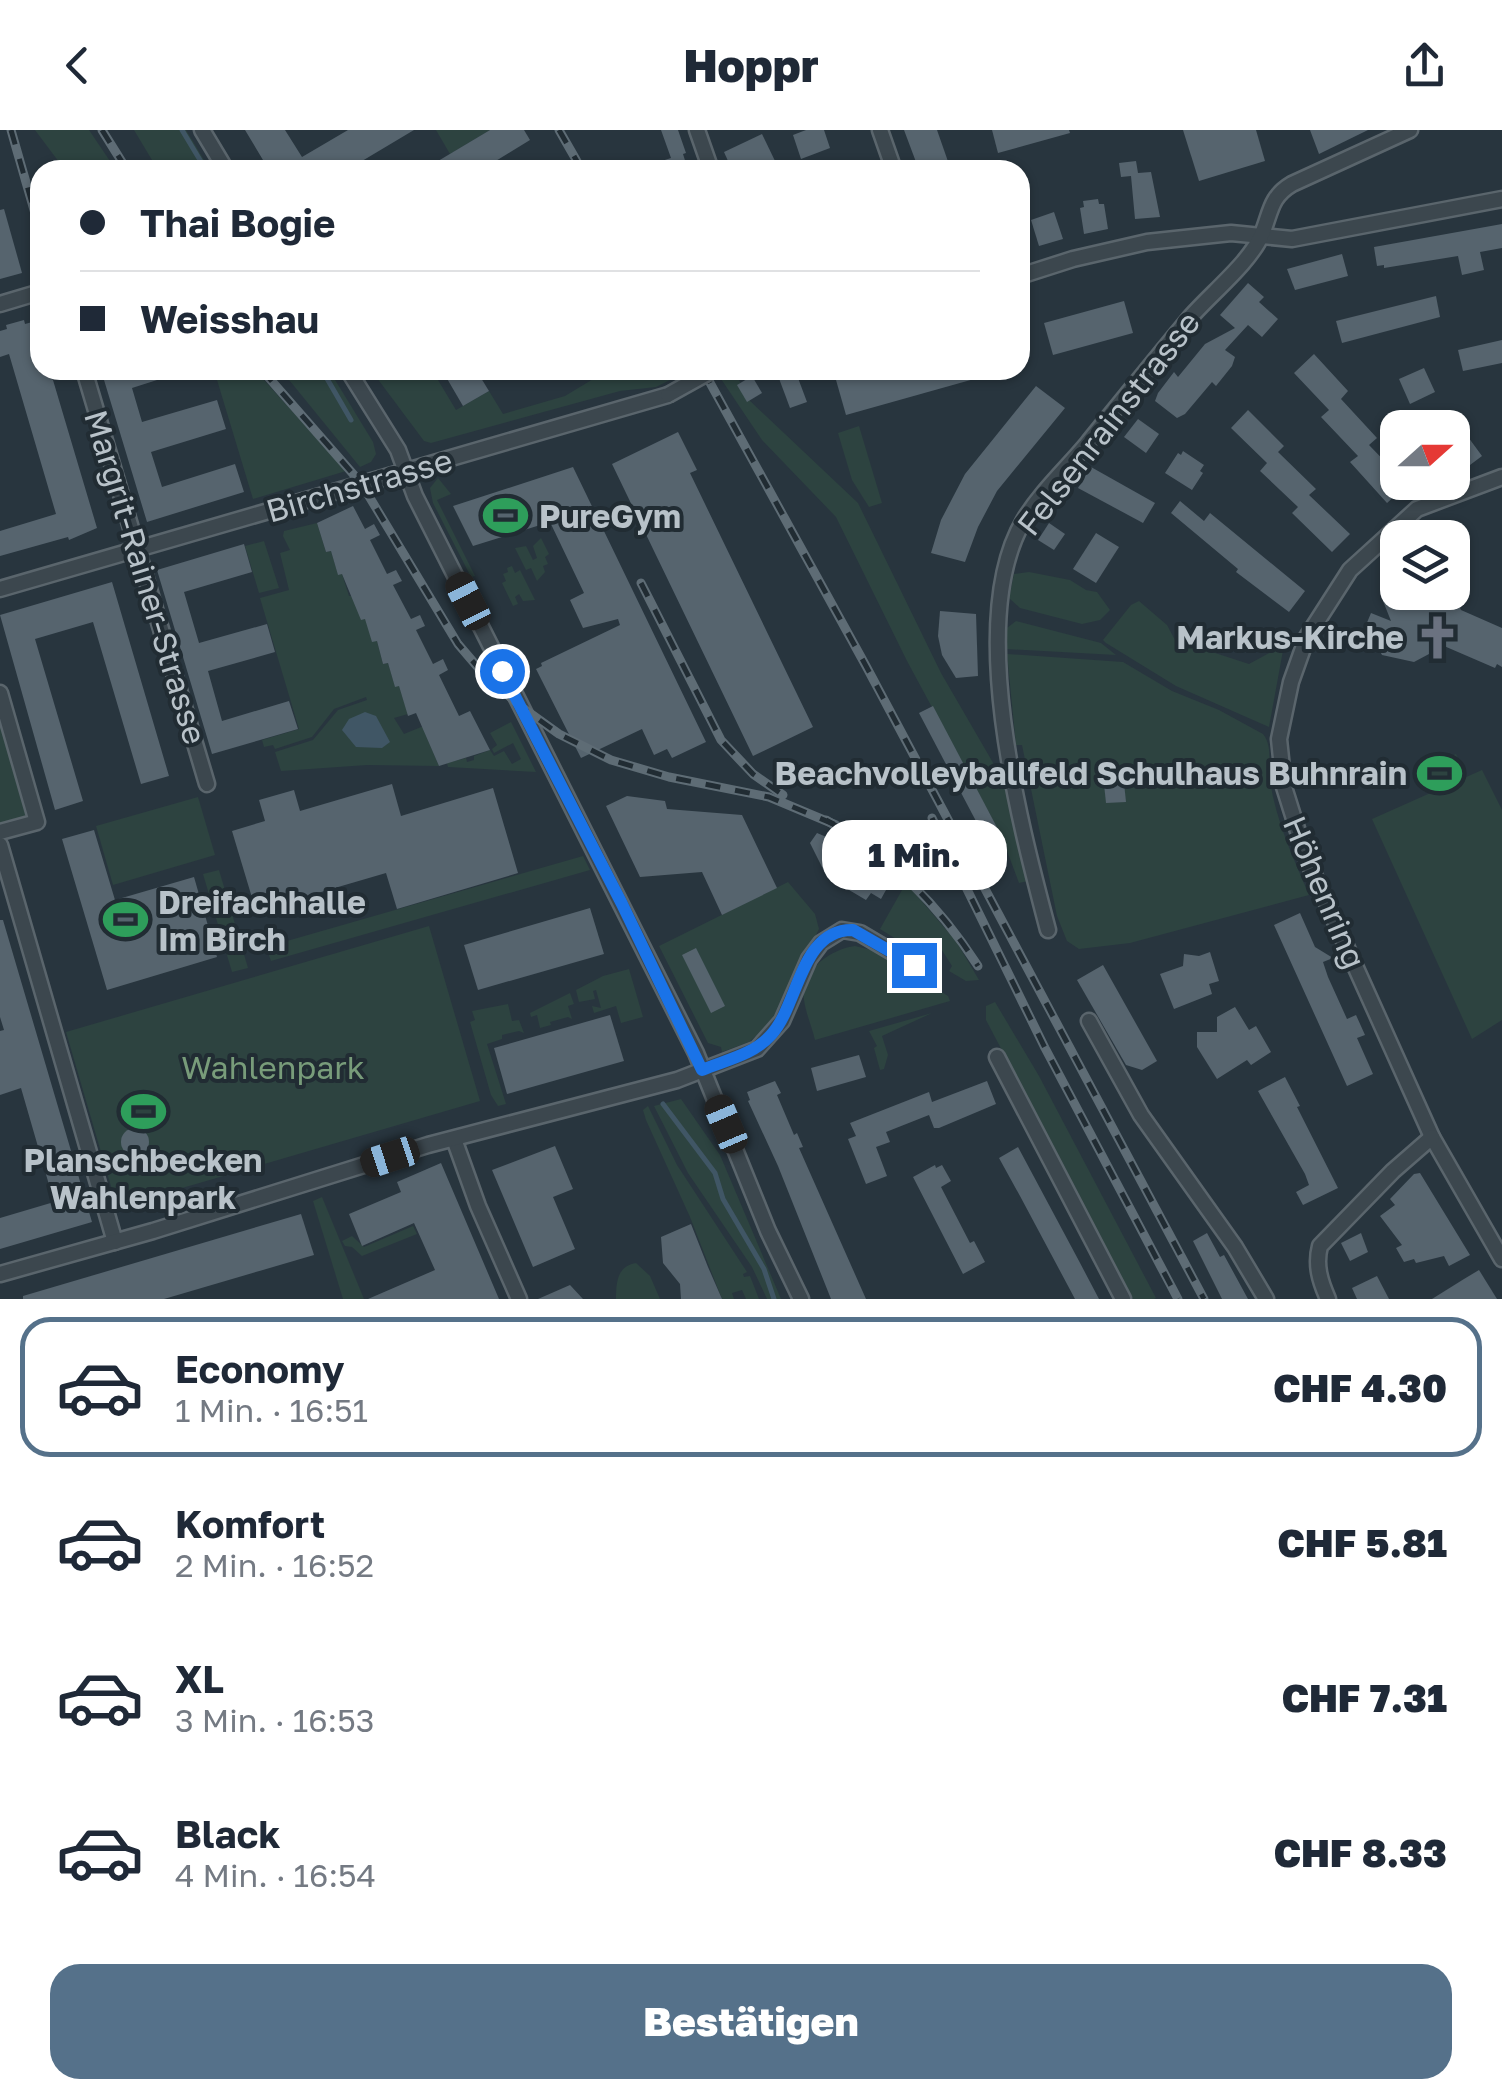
<!DOCTYPE html>
<html lang="de">
<head>
<meta charset="utf-8">
<style>
	:root { --surface:#fff; --page:#f2f2f3; --text:#1f2937; --muted:#747a83; --line:#e0e1e3; --accent:#55718a }
	body { margin:0; font-family:"Golos Text",sans-serif; background:var(--page); color:var(--text); height:100vh; display:flex; flex-direction:column; font-size:38px; white-space:nowrap }
	* { box-sizing:border-box; margin:0 }
	p { font-size:32px; color:var(--muted) }
	.icon { flex:none; width:55px; height:55px; fill:none; stroke:currentColor; stroke-width:2; stroke-linecap:round; stroke-linejoin:round }
	.map { position:relative; height:1169px; overflow:hidden }
	.side { display:flex; flex-direction:column; background:var(--surface); flex:1 }
	.side>* { flex:none }
	.top-card { position:absolute; left:30px; top:30px; width:1000px; height:220px; border-radius:30px; box-shadow:0 2px 8px #0004; display:grid; align-content:center; height:220px; padding:0 50px; background:var(--surface) }
	.needle { width:65px; rotate:69deg }
	.fabs { position:absolute; left:1380px; top:280px; display:grid; gap:20px }
	.fabs a { display:grid; place-items:center; width:90px; height:90px; border-radius:20px; background:var(--surface); box-shadow:0 2px 8px #0004; font-size:50px }
	.end { position:absolute; width:45px; height:45px; margin:-22px; border:12px solid #1a73e8; background:#fff; box-shadow:0 0 0 5px #fff }
	.from { border-radius:50% }
	.bubble { position:absolute; height:70px; border-radius:30px; background:var(--surface); box-shadow:0 2px 8px #0004; font-size:32px; font-weight:800; line-height:70px; text-align:center }
	.car { position:absolute; width:30px; height:60px; margin:-30px -15px; border-radius:12px; box-shadow:0 0 8px 2px #0007; background:linear-gradient(#222 24%,#8ab4d8 0 40%,#222 0 76%,#8ab4d8 0 86%,#222 0) }
	.top-card b { display:flex; align-items:center; gap:35px; height:95px; font-size:38px }
	.top-card b+b { border-top:2px solid var(--line) }
	.top-card i { width:25px; height:25px; background:var(--text) }
	ul { padding:18px 0 0; list-style:none }
	li { display:flex; align-items:center; gap:30px; height:140px; margin:0 20px 15px; padding:0 30px; border:5px solid transparent; border-radius:30px }
	li div { flex:1 }
	li b { display:block; font-size:38px }
	li em { font-style:normal; font-weight:800 }
	li.on { border-color:var(--accent) }
	li>.icon { width:90px; height:90px; stroke-width:1.5 }
	.action { display:flex; gap:20px; margin-top:auto; padding:20px 50px }
	.action a { flex:1; height:115px; border-radius:30px; background:var(--accent); color:#fff; font-size:40px; font-weight:800; line-height:115px; text-align:center }
	header { display:flex; justify-content:space-between; align-items:center; height:130px; padding:0 50px; background:var(--surface); font-size:45px; font-weight:800 }
	.map>svg:first-child { display:block }
</style>
</head>
<body>
<header><svg class="icon" aria-label="back" viewBox="0 0 24 24"><path d="M15 5l-7 7 7 7"/></svg>Hoppr<svg class="icon" aria-label="share" viewBox="0 0 24 24"><path d="M12 15V3M7 8l5-5 5 5M5 13v7h14v-7"/></svg></header>
<div class="map">
<svg width="1502" height="1169" viewBox="0 0 1502 1169">
	<rect width="100%" height="100%" fill="#28353e"/>
	<!-- green -->
	<g fill="#2d4340">
		<polygon points="35,0 89,0 116,40 65,40"/>
		<polygon points="134,0 186,0 210,40 158,40"/>
		<polygon points="436,0 490,0 450,24"/>
		<polygon points="214,240 255,240 346,341 253,369"/>
		<polygon points="281,240 329,240 373,312 376,324 371,332 360,337"/>
		<polygon points="371,240 432,240 456,280 489,261 503,284 565,266 608,240 679,240 682,244 656,257 620,261 431,313 424,311"/>
		<polygon points="734,240 749,270 858,373 941,543 1010,662 1028,751 1019,753 1001,705 907,531 836,387 762,310 719,246"/>
		<polygon points="859,296 882,373 869,377 852,350 838,303"/>
		<polygon points="438,348 451,364 437,370 475,446 471,447 433,373 430,358"/>
		<polygon points="317,393 326,422 331,421 338,444 342,444 349,466 353,466 377,511 383,534 388,533 395,556 399,556 408,584 394,588 404,604 426,595 425,603 439,636 367,635 281,641 275,622 313,610 338,580 367,570 366,567 334,579 312,607 275,619 273,615 264,617 262,610 299,599 260,468 289,460 280,423 290,420 283,406 284,401"/>
		<polygon points="541,408 549,424 545,427 548,434 543,436 545,442 537,451 531,438 526,440 515,418 526,416 533,430 537,428 533,416"/>
		<polygon points="264,411 279,458 259,463 245,416"/>
		<polygon points="512,436 515,443 520,440 535,470 523,471 519,464 515,467 518,474 513,476 502,453 506,451 503,444 508,442 507,438"/>
		<polygon points="1029,442 1070,450 1086,460 1097,462 1110,480 1100,490 1082,494 1020,478 1009,468 1014,444"/>
		<polygon points="1139,471 1167,495 1175,510 1249,534 1284,515 1269,597 1176,556 1106,513 1103,510 1131,475"/>
		<polygon points="1016,491 1101,513 1116,525 1006,519 1007,498"/>
		<path d="M 1007,524 L 1123,532 L 1172,561 L 1219,580 L 1263,604 C 1273,616 1268,635 1270,651 C 1276,691 1293,727 1309,765 L 1130,813 L 1079,819 L 1067,811 L 1057,786 L 1022,615 L 1016,615 Z"/>
		<polygon points="0,581 31,687 0,696"/>
		<polygon points="511,592 536,642 448,637 447,633 466,628 467,632 474,630 474,626 490,620 494,626 504,621 512,634 521,629 513,613 494,623 492,619 497,615 490,603"/>
		<polygon points="1456,624 1465,644 1424,662 1415,642"/>
		<polygon points="1482,640 1502,680 1502,890 1472,909 1372,689"/>
		<polygon points="198,667 215,725 113,755 96,696"/>
		<polygon points="583,726 590,740 271,831 266,817"/>
		<polygon points="219,740 248,838 232,842 203,744"/>
		<polygon points="788,752 815,784 819,799 771,893 749,912 722,922 721,917 708,913 659,816"/>
		<polygon points="906,753 956,811 979,850 966,851 949,841 952,836 940,817 930,830 880,799"/>
		<polygon points="429,796 480,971 117,1077 66,902"/>
		<path d="M 855,816 L 875,821 L 948,866 L 950,871 L 815,910 C 812,897 806,884 804,870 C 799,842 830,819 855,816 Z"/>
		<polygon points="629,839 643,887 621,893 616,876 594,883 592,876 601,878 596,860 593,861 595,869 579,872 576,860 603,846"/>
		<polygon points="570,863 574,874 568,876 572,889 568,887 550,892 551,895 540,898 537,885 531,887 530,883"/>
		<polygon points="995,872 1039,946 1156,1168 1154,1169 1133,1169 986,890 986,876"/>
		<polygon points="508,874 512,891 519,890 524,903 519,901 502,905 502,909 487,914 506,974 498,976 491,965 470,892 475,890 472,881"/>
		<polygon points="932,883 882,906 888,925 884,939 880,940 874,918 877,916 869,901"/>
		<polygon points="681,969 720,1025 781,1169 767,1169 752,1137 688,1043 654,976"/>
		<polygon points="648,976 677,1035 747,1142 743,1144 744,1147 750,1146 759,1169 746,1169 742,1160 732,1163 734,1169 722,1169 690,1087 646,990 643,980"/>
		<polygon points="322,1067 364,1169 343,1169 313,1071"/>
		<polygon points="413,1096 417,1104 362,1126 352,1117 345,1116 342,1111 352,1106 364,1117"/>
		<path d="M 636,1133 L 650,1146 L 660,1169 L 616,1169 C 616,1153 617,1136 636,1133 Z"/>
	</g>
	<!-- water -->
	<polygon fill="#405665" points="365,582 376,586 390,612 382,618 356,617 342,600 349,589"/>
	<g fill="none" stroke-linecap="round" stroke-linejoin="round">
		<!-- stream -->
		<g stroke="#405665" stroke-width="5">
			<polyline points="182,0 206,40"/>
			<polyline points="322,240 351,290"/>
			<polyline points="663,974 715,1043 723,1069 764,1139 774,1169"/>
		</g>
	</g>
	<!-- building -->
	<g fill="#56646e">
		<polygon points="245,0 285,0 302,27 348,0 414,0 347,40 269,40"/>
		<polygon points="490,0 524,0 530,10 481,40 423,40"/>
		<polygon points="661,0 678,0 686,23 683,24 688,40 643,40 643,37 671,28"/>
		<polygon points="806,0 824,0 830,18 801,29 793,5"/>
		<polygon points="904,0 937,0 951,40 919,40"/>
		<polygon points="992,0 1069,0 1070,3 998,23"/>
		<polygon points="1183,0 1256,0 1265,31 1199,51"/>
		<polygon points="1310,0 1368,0 1319,24"/>
		<polygon points="762,4 776,33 761,40 732,40 724,22"/>
		<polygon points="1136,31 1138,43 1151,42 1160,87 1135,89 1131,46 1121,47 1119,33"/>
		<polygon points="1098,69 1099,74 1104,74 1108,99 1084,104 1080,78 1084,77 1083,71"/>
		<polygon points="4,79 22,143 0,149 0,80"/>
		<polygon points="1054,82 1063,109 1039,116 1031,90"/>
		<polygon points="1502,94 1502,118 1480,122 1484,140 1462,145 1458,126 1384,138 1384,135 1377,136 1374,117"/>
		<polygon points="1342,124 1348,146 1295,160 1287,139"/>
		<polygon points="1248,153 1264,167 1259,172 1278,189 1262,207 1248,195 1225,220 1235,227 1232,236 1216,256 1212,252 1185,284 1177,288 1155,271 1158,263 1174,242 1178,247 1205,214 1235,198 1220,185"/>
		<polygon points="1436,166 1440,187 1342,213 1336,191"/>
		<polygon points="1124,171 1133,203 1053,225 1044,193"/>
		<polygon points="24,190 25,194 36,191 40,205 40,240 50,240 97,398 69,410 68,407 0,426 0,401 56,384 9,224 0,227 0,201 7,199 6,195"/>
		<polygon points="1502,210 1502,233 1463,241 1458,220"/>
		<polygon points="1314,224 1348,261 1341,269 1377,308 1369,315 1398,345 1398,352 1407,355 1387,373 1350,332 1358,326 1321,287 1329,280 1294,243"/>
		<polygon points="1424,238 1435,262 1410,274 1399,249"/>
		<polygon points="101,240 179,240 179,243 132,258 142,292 217,270 226,299 151,322 162,357 235,334 244,362 147,392"/>
		<polygon points="442,240 476,240 489,261 463,276"/>
		<polygon points="787,240 795,240 807,272 790,278 777,243"/>
		<polygon points="871,240 992,240 992,244 846,285 836,250"/>
		<polygon points="752,246 762,263 747,272 737,255"/>
		<polygon points="1036,256 1065,278 997,361 978,397 965,432 931,423 941,390 965,344"/>
		<polygon points="1248,280 1284,316 1278,322 1316,359 1309,365 1350,404 1332,422 1292,383 1298,377 1260,341 1267,333 1231,298"/>
		<polygon points="1452,285 1482,326 1462,341 1459,335 1452,339"/>
		<polygon points="1138,289 1159,304 1146,323 1124,307"/>
		<polygon points="678,302 697,340 690,343 813,597 753,626 612,334"/>
		<polygon points="1183,321 1204,335 1200,341 1203,343 1192,360 1165,343 1178,323 1181,325"/>
		<polygon points="573,337 706,612 672,628 667,619 654,625 642,599 581,628 536,539 542,536 541,533 620,495 618,489 583,498 570,470 584,463 550,392 473,416 453,376"/>
		<polygon points="1091,337 1155,373 1143,393 1078,358"/>
		<polygon points="1180,371 1204,391 1210,383 1305,461 1289,482 1236,442 1238,439 1171,383"/>
		<polygon points="353,376 365,399 374,394 380,405 370,410 387,444 396,440 402,451 393,455 411,489 420,485 425,496 416,500 433,534 443,529 448,540 439,545 459,586 470,581 490,620 439,636 416,583 408,586 399,556 395,557 388,533 383,534 377,511 372,512 365,489 361,490 342,444 338,445 331,421 326,422 317,393"/>
		<polygon points="1049,393 1065,404 1054,420 1038,410"/>
		<polygon points="1096,403 1119,417 1096,453 1073,439"/>
		<polygon points="244,414 252,442 184,462 199,513 267,494 275,522 208,541 222,591 289,571 298,599 212,624 157,440"/>
		<polygon points="112,452 169,646 141,654 93,492 35,509 83,671 55,680 0,485"/>
		<polygon points="1400,462 1452,462 1461,480 1502,498 1502,537 1497,534 1495,538 1444,516 1414,532 1382,525 1366,495 1371,483 1391,491 1383,471"/>
		<polygon points="940,481 976,484 978,546 956,548 942,525 938,506"/>
		<polygon points="933,576 1001,705 987,712 919,583"/>
		<polygon points="1124,653 1126,672 1106,673 1104,654"/>
		<polygon points="392,654 401,686 493,658 518,743 397,779 386,743 256,781 232,701 265,691 259,670 294,660 300,681"/>
		<polygon points="627,666 665,671 667,679 742,685 777,758 722,785 702,742 640,747 606,676"/>
		<polygon points="94,700 115,770 194,747 217,827 107,860 62,709"/>
		<polygon points="817,703 836,711 891,751 881,769 871,763 866,770 827,747 810,713"/>
		<polygon points="590,778 604,824 478,860 464,815"/>
		<polygon points="1300,783 1315,817 1333,828 1323,832 1328,847 1347,889 1356,885 1365,905 1357,908 1373,944 1347,956 1274,795"/>
		<polygon points="0,790 3,790 92,1092 0,1119 0,1088 54,1072 21,958 0,965 0,901 4,900 0,887"/>
		<polygon points="696,818 725,876 711,883 682,825"/>
		<polygon points="1210,822 1219,851 1209,854 1212,864 1174,879 1160,844 1183,836 1184,824 1199,826"/>
		<polygon points="1103,835 1157,931 1142,940 1126,935 1077,850"/>
		<polygon points="1235,877 1249,900 1256,896 1271,922 1251,935 1247,930 1217,949 1197,917 1197,902 1217,902 1217,887"/>
		<polygon points="610,885 624,931 507,964 494,918"/>
		<polygon points="859,925 866,947 817,961 811,938"/>
		<polygon points="1285,947 1300,976 1297,977 1338,1058 1303,1075 1296,1062 1309,1055 1305,1044 1258,961"/>
		<polygon points="775,951 781,963 777,965 794,1005 797,1003 803,1017 799,1018 866,1169 831,1169 778,1036 748,971 750,970 747,962"/>
		<polygon points="987,951 996,974 939,998 934,998 929,985 886,1002 890,1012 876,1017 887,1046 866,1054 848,1009 856,1006 850,993 929,962 932,972"/>
		<circle cx="135" cy="1012" r="14"/>
		<polygon points="555,1016 573,1059 553,1067 575,1119 533,1137 492,1040"/>
		<polygon points="1018,1017 1079,1131 1099,1169 1075,1169 1020,1066 999,1028"/>
		<polygon points="441,1033 499,1169 368,1169 435,1140 414,1093 362,1116 349,1084 401,1062 397,1052"/>
		<polygon points="935,1035 936,1038 942,1035 951,1051 941,1057 970,1113 974,1111 985,1132 963,1144 913,1047"/>
		<polygon points="1420,1043 1470,1125 1449,1136 1444,1126 1416,1133 1414,1129 1404,1132 1396,1118 1402,1115 1380,1086 1395,1075 1390,1069 1414,1044"/>
		<polygon points="301,1084 314,1125 164,1169 23,1169 23,1166"/>
		<polygon points="691,1094 708,1137 722,1169 681,1169 680,1154 663,1133 661,1107"/>
		<polygon points="1207,1103 1220,1127 1224,1125 1248,1169 1222,1169 1193,1111"/>
		<polygon points="1361,1103 1368,1122 1350,1131 1341,1113"/>
		<polygon points="1479,1140 1497,1169 1432,1169 1464,1149"/>
		<polygon points="1377,1146 1389,1169 1357,1169 1352,1158"/>
		<polygon points="570,1155 583,1169 538,1169"/>
	</g>
	<g fill="none" stroke-linecap="round" stroke-linejoin="round">
		<defs>
			<g id="street">
				<polyline points="202,0 226,40"/>
				<polyline points="697,0 711,40"/>
				<polyline points="880,0 894,40"/>
				<polyline points="1020,146 1073,129 1147,112 1231,103 1292,109 1502,69"/>
				<polyline points="0,174 40,162"/>
				<polyline points="84,240 207,654"/>
				<polyline points="348,240 398,320 415,366 696,923 768,1101 801,1169"/>
				<polyline points="1502,347 1417,379 1350,440 1307,507 1291,552 1279,609 1284,657 1306,727 1432,1007 1502,1129"/>
				<polyline points="0,459 668,265"/>
				<polyline points="0,563 37,692 0,702"/>
				<polyline points="0,715 115,1112"/>
				<path d="M 1048,800 C 1020,694 965,489 1024,390 C 1041,362 1066,339 1087,314 C 1121,272 1154,231 1188,190 C 1209,165 1250,133 1262,104 C 1271,82 1270,67 1292,54 L 1410,0"/>
				<polyline points="1089,891 1141,985 1235,1117 1266,1169"/>
				<polyline points="997,927 1123,1169"/>
				<polyline points="454,1009 478,1076 519,1169"/>
				<polyline points="0,1144 153,1101 428,1015 677,950 757,919 782,891 809,829 821,813 842,800 860,803 914,835"/>
				<path d="M 1328,1169 C 1320,1151 1315,1135 1320,1116 L 1393,1041 L 1432,1007"/>
			</g>
		</defs>
		<!-- street casing -->
		<use href="#street" stroke="#5a656c" stroke-width="19"/>
		<!-- street -->
		<use href="#street" stroke="#3c474e" stroke-width="14"/>
		<defs>
			<g id="rail">
				<polyline points="11,0 38,94"/>
				<polyline points="102,0 127,40"/>
				<polyline points="559,0 582,40"/>
				<polyline points="262,240 361,353 458,514 481,541 520,576 559,604 611,630 669,647 769,667 836,695"/>
				<polyline points="703,240 866,536 1204,1169"/>
				<polyline points="641,453 721,610 753,644 783,665"/>
				<polyline points="932,688 1045,918 1178,1169"/>
				<path d="M 826,690 C 890,726 938,774 978,836"/>
			</g>
		</defs>
		<!-- rail casing -->
		<use href="#rail" stroke="#5e6c75" stroke-width="9"/>
		<!-- rail -->
		<use href="#rail" stroke="#212c33" stroke-width="5" stroke-dasharray="15" stroke-linecap="butt"/>
		<defs>
			<polyline id="street-bridge" points="668,265 713,240"/>
		</defs>
		<!-- street-bridge casing -->
		<use href="#street-bridge" stroke="#5a656c" stroke-width="19" stroke-linecap="butt"/>
		<!-- street-bridge -->
		<use href="#street-bridge" stroke="#3c474e" stroke-width="14"/>
	</g>
	<g fill="none" stroke-linecap="round" stroke-linejoin="round">
		<!-- route -->
		<path stroke="#1a73e8" stroke-width="12" d="M 502,541 L 622,774 L 702,940 C 726,930 753,925 771,905 C 799,875 800,799 853,800 L 914,835"/>
	</g>
	<!-- icons -->
	<defs>
		<symbol id="stadium-bare" viewBox="-9 -9 18 18"><path d="M0-5a6.5 5 0 1 0 0 10a6.5 5 0 1 0 0-10ZM-3.5-1.8h7v3.6h-7Z" fill="#2e9e5b" stroke="#212c33" stroke-width="2.5" paint-order="stroke"/></symbol>
		<symbol id="church-bare" viewBox="-9 -9 18 18"><path d="M-1.2-6h2.4v3.5h3.3v2.4h-3.3V6h-2.4V-.1h-3.3v-2.4h3.3Z" fill="#6b7280" stroke="#212c33" stroke-width="2.5" paint-order="stroke"/></symbol>
	</defs>
	<g fill-rule="evenodd">
		<use href="#stadium-bare" x="474" y="354" width="63" height="63"/>
		<use href="#church-bare" x="1406" y="476" width="63" height="63"/>
		<use href="#stadium-bare" x="1408" y="612" width="63" height="63"/>
		<use href="#stadium-bare" x="94" y="758" width="63" height="63"/>
		<use href="#stadium-bare" x="112" y="950" width="63" height="63"/>
	</g>
	<g text-anchor="middle" dominant-baseline="central" stroke-width="8" stroke-linejoin="round" paint-order="stroke">
		<!-- street labels -->
		<g font-size="32" fill="#b8c2c9" stroke="#212c33">
			<text transform="translate(1108 293) rotate(-52)">Felsenrainstrasse</text>
			<text transform="translate(359 355) rotate(-16)">Birchstrasse</text>
			<text transform="translate(146 447) rotate(73)">Margrit-Rainer-Strasse</text>
			<text transform="translate(1325 762) rotate(67)">Höhenring</text>
		</g>
		<!-- poi labels -->
		<g font-size="32" font-weight="bold" fill="#b8c2c9" stroke="#212c33" text-anchor="start">
			<text x="539" y="386">PureGym</text>
			<text x="1404" y="507" text-anchor="end">Markus-Kirche</text>
			<text x="1407" y="643" text-anchor="end">Beachvolleyballfeld Schulhaus Buhnrain</text>
			<text x="158" y="772">Dreifachhalle<tspan x="158" dy="37">Im Birch</tspan></text>
			<text x="143" y="1030" text-anchor="middle">Planschbecken<tspan x="143" dy="37">Wahlenpark</tspan></text>
		</g>
		<!-- park labels -->
		<g font-size="32" fill="#789c7a" stroke="#212c33">
			<text x="273" y="937">Wahlenpark</text>
		</g>
	</g>
</svg>
<div class="fabs">
<a><svg class="needle" viewBox="-14 -14 28 28"><path d="M0-13l5 13h-10z" fill="#e53935"/><path d="M0 13l5-13h-10z" fill="#747a83"/></svg></a>
<a><svg class="icon" aria-label="layers" viewBox="0 0 24 24"><path d="M12 4l9 5-9 5-9-5zM3 14l9 5 9-5"/></svg></a>
</div>
<i class="end from" style="left:502px;top:541px"></i>
<i class="end" style="left:914px;top:835px"></i>
<div class="bubble" style="left:822px;top:690px;width:185px">1 Min.</div>
<i class="car" style="left:468px;top:471px;rotate:333deg"></i>
<i class="car" style="left:726px;top:994px;rotate:337deg"></i>
<i class="car" style="left:390px;top:1027px;rotate:252deg"></i>
<div class="top-card">
<b><i class="from"></i>Thai Bogie</b>
<b><i></i>Weisshau</b>
</div>
</div>
<section class="side">
<ul>
<li class="on"><svg class="icon" aria-label="car" viewBox="0 0 24 24"><path d="M5 17H2v-5l4-1 3-4h7l3 4 3 1v5h-3M9 17h6M6 11h13"/><circle cx="7" cy="17" r="2"/><circle cx="17" cy="17" r="2"/></svg><div><b>Economy</b><p>1 Min. · 16:51</p></div><em>CHF 4.30</em></li>
<li><svg class="icon" aria-label="car" viewBox="0 0 24 24"><path d="M5 17H2v-5l4-1 3-4h7l3 4 3 1v5h-3M9 17h6M6 11h13"/><circle cx="7" cy="17" r="2"/><circle cx="17" cy="17" r="2"/></svg><div><b>Komfort</b><p>2 Min. · 16:52</p></div><em>CHF 5.81</em></li>
<li><svg class="icon" aria-label="car" viewBox="0 0 24 24"><path d="M5 17H2v-5l4-1 3-4h7l3 4 3 1v5h-3M9 17h6M6 11h13"/><circle cx="7" cy="17" r="2"/><circle cx="17" cy="17" r="2"/></svg><div><b>XL</b><p>3 Min. · 16:53</p></div><em>CHF 7.31</em></li>
<li><svg class="icon" aria-label="car" viewBox="0 0 24 24"><path d="M5 17H2v-5l4-1 3-4h7l3 4 3 1v5h-3M9 17h6M6 11h13"/><circle cx="7" cy="17" r="2"/><circle cx="17" cy="17" r="2"/></svg><div><b>Black</b><p>4 Min. · 16:54</p></div><em>CHF 8.33</em></li>
</ul>
<div class="action"><a>Bestätigen</a></div>
</section>
</body>
</html>
